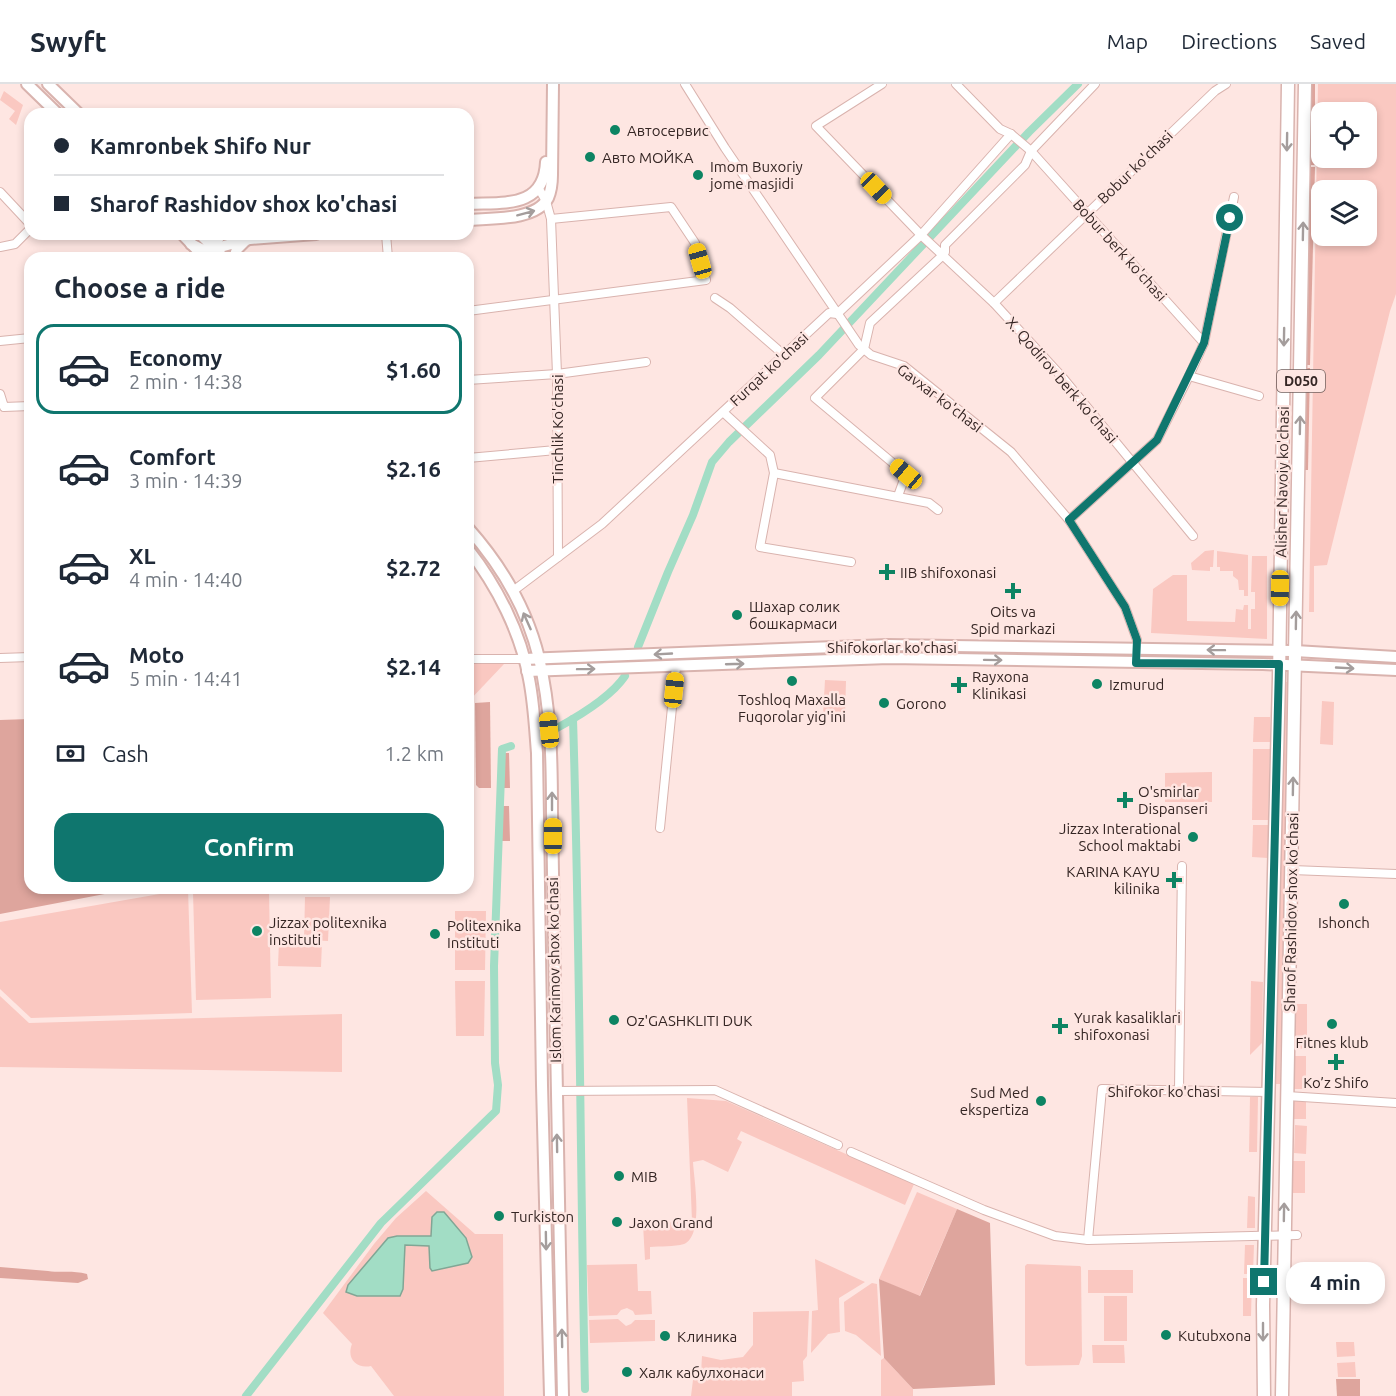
<!DOCTYPE html>
<html lang="en">
<head>
<meta charset="utf-8">
<style>
	:root { --surface:#fff; --page:#f6f6f7; --text:#1f2937; --muted:#747a83; --line:#e0e1e3; --accent:#0f766e }
	body { margin:0; font-family:Ubuntu,sans-serif; background:var(--page); color:var(--text); height:100vh; display:flex; flex-direction:column; font-size:22px; white-space:nowrap }
	* { box-sizing:border-box; margin:0 }
	p { font-size:20px; color:var(--muted) }
	.icon { flex:none; width:33px; height:33px; fill:none; stroke:currentColor; stroke-width:2; stroke-linecap:round; stroke-linejoin:round }
	.map { position:relative; flex:1; overflow:hidden }
	.sheet { position:absolute; left:24px; top:168px; width:450px; height:642px; display:flex; flex-direction:column; background:var(--surface); border-radius:18px; box-shadow:0 3px 9px #0003 }
	.sheet>* { flex:none }
	.guide { position:absolute; left:24px; top:24px; width:450px; height:132px; border-radius:18px; box-shadow:0 3px 9px #0003; display:grid; align-content:center; height:132px; padding:0 30px; background:var(--surface) }
	.controls { position:absolute; left:1311px; top:18px; display:grid; gap:12px }
	.controls a { display:grid; place-items:center; width:66px; height:66px; border-radius:12px; background:var(--surface); box-shadow:0 3px 9px #0003; font-size:30px }
	.end { position:absolute; width:27px; height:27px; margin:-14px; border:8px solid #0f766e; background:#fff; box-shadow:0 0 0 3px #fff }
	.from { border-radius:50% }
	.bubble { position:absolute; height:42px; border-radius:18px; background:var(--surface); box-shadow:0 3px 9px #0003; font-size:20px; font-weight:600; line-height:42px; text-align:center }
	.car { position:absolute; width:18px; height:36px; margin:-18px -9px; border-radius:8px; box-shadow:0 0 4px 2px #0007; background:linear-gradient(#f5c518 24%,#345 0 40%,#f5c518 0 76%,#345 0 86%,#f5c518 0) }
	.guide b { display:flex; align-items:center; gap:21px; height:57px; font-size:22px }
	.guide b+b { border-top:2px solid var(--line) }
	.guide i { width:15px; height:15px; background:var(--text) }
	ul { padding:0; list-style:none }
	li { display:flex; align-items:center; gap:18px; height:90px; margin:0 12px 9px; padding:0 18px; border:3px solid transparent; border-radius:18px }
	li div { flex:1 }
	li b { display:block; font-size:22px }
	li em { font-style:normal; font-weight:600 }
	li.current { border-color:var(--accent) }
	li>.icon { width:54px; height:54px; stroke-width:1.5 }
	h2 { padding:0 30px; font-size:27px; line-height:72px }
	.pay { display:flex; align-items:center; gap:15px; height:66px; padding:0 30px; font-size:22px }
	.pay p { margin-inline-start:auto }
	.button { display:flex; gap:12px; margin-top:auto; padding:12px 30px }
	.button a { flex:1; height:69px; border-radius:18px; background:var(--accent); color:#fff; font-size:24px; font-weight:600; line-height:69px; text-align:center }
	header { display:flex; align-items:center; gap:36px; box-sizing:border-box; height:84px; padding:0 30px; background:var(--surface); border-bottom:2px solid var(--line) }
	header strong { font-size:28px }
	nav { display:flex; gap:33px; margin-inline-start:auto; font-size:21px }
	.map>svg:first-child { display:block }
</style>
</head>
<body>
<header>
<strong>Swyft</strong>
<nav><a>Map</a><a>Directions</a><a>Saved</a></nav>
</header>
<div class="map">
<svg width="1396" height="1312" viewBox="0 0 1396 1312">
	<rect width="100%" height="100%" fill="#fee6e2"/>
	<!-- green -->
	<g fill="#fac8c1" fill-rule="evenodd">
		<path d="M 1318,0 L 1396,0 L 1396,210 L 1390,227 L 1327,481 L 1314,482 L 1314,528 L 1309,528 ZM 1322,28 L 1366,28 L 1366,74 L 1322,74 ZM 1322,106 L 1366,106 L 1366,152 L 1322,152 Z"/>
		<polygon points="4,7 23,21 16,41 9,35 15,27 0,16"/>
		<polygon points="1214,466 1213,483 1210,483 1210,487 1192,486 1191,479 1205,467"/>
		<polygon points="1217,467 1248,471 1248,512 1244,512 1244,506 1239,506 1238,496 1233,492 1233,487 1220,487 1220,483 1217,483"/>
		<polygon points="1252,472 1267,472 1267,555 1151,549 1153,505 1173,491 1187,491 1187,537 1235,538 1236,525 1243,526 1244,521 1248,521 1248,545 1251,545 1251,525 1255,525 1255,508 1251,508"/>
		<polygon points="468,580 504,580 468,618"/>
		<polygon points="825,596 846,597 845,632 823,631"/>
		<polygon points="1286,598 1289,598 1280,1000 1275,1000"/>
		<polygon points="1322,617 1334,618 1333,661 1320,660"/>
		<polygon points="1254,633 1270,633 1270,658 1253,658"/>
		<polygon points="1253,665 1270,665 1268,736 1252,736"/>
		<polygon points="1212,688 1212,718 1165,718 1165,689"/>
		<polygon points="1253,741 1269,741 1268,774 1252,773"/>
		<polygon points="188,805 192,929 31,934 0,905 0,838"/>
		<polygon points="269,807 271,914 196,916 193,808"/>
		<polygon points="305,813 330,813 328,857 304,856"/>
		<polygon points="455,827 486,827 485,886 455,886"/>
		<polygon points="279,857 322,858 321,883 278,882"/>
		<polygon points="455,897 485,897 484,952 456,952"/>
		<polygon points="1251,897 1263,898 1262,959 1250,971"/>
		<polygon points="0,912 29,939 342,930 342,988 0,983"/>
		<polygon points="1294,920 1307,920 1307,965 1293,964"/>
		<polygon points="1294,972 1306,972 1306,1005 1293,1005"/>
		<polygon points="1250,1013 1258,1013 1257,1068 1249,1068"/>
		<path d="M 687,1014 L 726,1017 L 914,1100 L 905,1121 L 741,1047 L 737,1055 L 742,1058 L 728,1088 L 703,1076 L 693,1078 C 694,1096 704,1152 684,1160 C 674,1163 660,1162 650,1163 L 650,1175 L 645,1176 L 643,1140 L 692,1137 Z"/>
		<polygon points="1294,1016 1306,1017 1306,1035 1293,1035"/>
		<polygon points="1295,1041 1307,1042 1306,1070 1294,1069"/>
		<rect x="1293" y="1077" width="12" height="32"/>
		<path d="M 426,1107 L 475,1150 L 503,1150 L 504,1312 L 394,1312 L 371,1282 C 357,1285 346,1275 352,1260 L 323,1229 L 374,1160 L 396,1134 Z"/>
		<polygon points="917,1108 957,1125 919,1213 879,1195"/>
		<polygon points="1248,1112 1255,1113 1255,1144 1247,1144"/>
		<polygon points="1245,1161 1254,1161 1253,1190 1244,1190"/>
		<polygon points="815,1175 865,1198 839,1214 840,1248 828,1250 811,1269 812,1227 818,1226"/>
		<polygon points="637,1180 638,1207 651,1207 652,1230 635,1231 633,1227 627,1224 621,1226 617,1231 589,1232 587,1181"/>
		<polygon points="1027,1180 1080,1182 1081,1183 1082,1272 1079,1281 1027,1282 1025,1280 1025,1182"/>
		<rect x="1088" y="1186" width="45" height="23"/>
		<polygon points="1243,1194 1252,1194 1251,1232 1243,1232"/>
		<polygon points="872,1199 877,1200 881,1272 856,1251 845,1247 844,1218"/>
		<rect x="1104" y="1212" width="23" height="45"/>
		<polygon points="809,1227 807,1272 803,1277 804,1297 792,1298 792,1312 691,1312 694,1288 701,1289 702,1272 721,1276 743,1273 753,1261 753,1228"/>
		<polygon points="618,1235 626,1242 631,1240 635,1236 655,1236 655,1257 590,1259 589,1236"/>
		<polygon points="1336,1258 1354,1258 1355,1272 1337,1273"/>
		<polygon points="1092,1261 1124,1261 1125,1279 1093,1279"/>
		<polygon points="884,1274 913,1305 913,1312 881,1312 881,1276"/>
		<polygon points="1355,1278 1356,1293 1338,1293 1337,1279"/>
	</g>
	<!-- forest -->
	<g fill="#dea59d">
		<polygon points="1311,0 1315,0 1315,81 1310,81"/>
		<polygon points="1310,83 1315,83 1310,281 1306,281"/>
		<polygon points="1306,284 1310,284 1308,386 1305,386"/>
		<polygon points="490,618 491,704 479,704 476,701 475,619"/>
		<polygon points="29,635 30,804 136,804 0,830 0,636"/>
		<polygon points="498,669 509,669 510,704 499,704"/>
		<polygon points="498,722 509,722 510,757 499,757"/>
		<polygon points="957,1125 990,1139 995,1301 913,1305 884,1274 879,1195 920,1212"/>
		<path d="M 0,1183 C 16,1184 32,1186 48,1187 C 62,1189 72,1186 87,1190 L 88,1195 L 78,1199 L 0,1194 Z"/>
		<polygon points="1336,1295 1360,1295 1360,1312 1337,1312"/>
	</g>
	<!-- water -->
	<polygon fill="#a2ddc5" stroke="#81a695" stroke-width="1.5" points="437,1128 444,1128 466,1154 472,1173 468,1179 432,1187 430,1184 429,1162 405,1161 403,1205 400,1212 357,1212 346,1208 348,1201 388,1154 397,1152 431,1152 432,1133"/>
	<g fill="none" stroke-linecap="round" stroke-linejoin="round">
		<!-- canal -->
		<g stroke="#a2ddc5" stroke-width="8">
			<polyline points="638,563 668,488 693,431 712,378 729,358 819,271 1029,48 1078,0"/>
			<path d="M 573,635 C 580,858 580,1082 585,1305"/>
			<path d="M 557,644 C 579,632 611,613 625,592"/>
			<polyline points="246,1312 381,1139 496,1027 498,1001 495,979 494,882 502,665 511,662"/>
		</g>
		<defs>
			<g id="street">
				<polyline points="685,0 725,64 859,261 871,271 904,282 1011,368 1069,436 1125,523 1137,556 1136,579"/>
				<polyline points="882,0 816,42 921,151 994,219 1063,294 1193,452"/>
				<polyline points="956,0 1000,45 1011,50 1031,67 1204,259 1189,292 1259,312"/>
				<polyline points="539,105 546,117 551,135 557,290 558,473"/>
				<polyline points="0,108 30,140"/>
				<polyline points="386,150 388,174"/>
				<polyline points="0,163 15,160 30,145"/>
				<polyline points="715,214 730,224 784,271"/>
				<polyline points="994,219 1215,7 1226,0"/>
				<polyline points="468,227 706,196 695,159 671,123 551,135"/>
				<polyline points="0,257 30,254"/>
				<polyline points="1204,259 1234,113"/>
				<polyline points="468,296 557,290 646,278"/>
				<polyline points="0,310 4,323 30,322"/>
				<polyline points="723,328 770,371 774,389 760,463 851,478"/>
				<polyline points="468,374 556,366"/>
				<polyline points="774,389 929,419 938,426"/>
				<polyline points="898,412 906,390 815,314 864,265 870,239 943,171 945,168 945,161 1025,81 1031,67 1095,0"/>
				<polyline points="1069,436 1157,356 1189,292"/>
				<polyline points="513,507 602,440 829,229 837,230 921,151 1011,50"/>
				<polyline points="0,574 30,573"/>
				<polyline points="468,575 524,575"/>
				<polyline points="660,744 676,583"/>
				<polyline points="1292,786 1396,790"/>
				<polyline points="1179,1006 1182,782"/>
				<polyline points="556,1007 715,1006 838,1061"/>
				<polyline points="1287,1012 1396,1019"/>
				<polyline points="851,1068 984,1126 1055,1152 1088,1156 1297,1151"/>
				<polyline points="1088,1156 1102,1005 1268,1008"/>
			</g>
			<g id="secondary">
				<polyline points="27,0 58,30"/>
				<polyline points="48,0 79,30"/>
				<path d="M 468,120 C 503,118 544,125 546,78"/>
				<path d="M 468,136 C 490,134 536,137 548,114 C 551,107 552,99 552,91 L 553,0"/>
				<polyline points="182,150 205,174"/>
				<polyline points="200,150 224,174"/>
				<polyline points="191,160 201,165 209,166 250,155 316,150"/>
				<polyline points="215,169 216,158 221,150"/>
				<polyline points="234,174 237,165 245,157"/>
				<path d="M 468,444 C 501,481 527,525 539,574 C 551,624 552,676 552,727 C 553,768 553,809 554,850 C 556,1004 560,1158 563,1312"/>
				<path d="M 468,465 C 497,502 521,549 529,595 C 534,620 535,645 537,669 L 542,1001 L 550,1312"/>
				<polyline points="524,575 888,561 1295,567 1396,573"/>
				<polyline points="527,587 889,574 1263,580 1396,586"/>
			</g>
			<g id="primary">
				<polyline points="1264,1312 1263,1221 1279,594 1288,0"/>
				<polyline points="1282,1312 1305,0"/>
			</g>
		</defs>
		<!-- street casing -->
		<use href="#street" stroke="#d9b3ae" stroke-width="10"/>
		<!-- secondary casing -->
		<use href="#secondary" stroke="#d9b3ae" stroke-width="14"/>
		<!-- primary casing -->
		<use href="#primary" stroke="#d9b3ae" stroke-width="15"/>
		<!-- street -->
		<use href="#street" stroke="#fff" stroke-width="8"/>
		<!-- secondary -->
		<use href="#secondary" stroke="#fff" stroke-width="10"/>
		<!-- primary -->
		<use href="#primary" stroke="#fff" stroke-width="12"/>
	</g>
	<!-- one-way arrows -->
	<defs><path id="oneway-shaft" d="M-6 0H5M1.5-3L5.5 0L1.5 3" fill="none" stroke-width="1.6" stroke-linecap="round" stroke-linejoin="round" transform="scale(1.5)"/></defs>
	<g stroke="#a49d9c">
		<use href="#oneway-shaft" transform="translate(1287 58) rotate(91)"/>
		<use href="#oneway-shaft" transform="translate(526 129) rotate(-15)"/>
		<use href="#oneway-shaft" transform="translate(1303 147) rotate(-89)"/>
		<use href="#oneway-shaft" transform="translate(1284 253) rotate(91)"/>
		<use href="#oneway-shaft" transform="translate(1300 341) rotate(-89)"/>
		<use href="#oneway-shaft" transform="translate(1296 536) rotate(-89)"/>
		<use href="#oneway-shaft" transform="translate(527 537) rotate(-114)"/>
		<use href="#oneway-shaft" transform="translate(1216 566) rotate(-179)"/>
		<use href="#oneway-shaft" transform="translate(663 570) rotate(177)"/>
		<use href="#oneway-shaft" transform="translate(993 576) rotate(1)"/>
		<use href="#oneway-shaft" transform="translate(735 580) rotate(-2)"/>
		<use href="#oneway-shaft" transform="translate(1345 584) rotate(3)"/>
		<use href="#oneway-shaft" transform="translate(586 585) rotate(-1)"/>
		<use href="#oneway-shaft" transform="translate(1293 702) rotate(-89)"/>
		<use href="#oneway-shaft" transform="translate(552 717) rotate(-90)"/>
		<use href="#oneway-shaft" transform="translate(557 1059) rotate(-91)"/>
		<use href="#oneway-shaft" transform="translate(1284 1128) rotate(-89)"/>
		<use href="#oneway-shaft" transform="translate(546 1157) rotate(89)"/>
		<use href="#oneway-shaft" transform="translate(1263 1248) rotate(90)"/>
		<use href="#oneway-shaft" transform="translate(562 1254) rotate(-91)"/>
	</g>
	<g fill="none" stroke-linecap="round" stroke-linejoin="round">
		<!-- route -->
		<polyline stroke="#0f766e" stroke-width="8" points="1230,134 1204,259 1157,356 1069,436 1125,523 1137,556 1136,579 1279,580 1264,1198"/>
	</g>
	<!-- markers -->
	<g fill="#0d8463" stroke="#fee6e2" stroke-width="2">
		<circle cx="615" cy="46" r="6"/>
		<circle cx="590" cy="73" r="6"/>
		<circle cx="698" cy="91" r="6"/>
		<path d="M884 479h6v6h6v6h-6v6h-6v-6h-6v-6h6z"/>
		<path d="M1010 498h6v6h6v6h-6v6h-6v-6h-6v-6h6z"/>
		<circle cx="737" cy="531" r="6"/>
		<circle cx="792" cy="597" r="6"/>
		<circle cx="1097" cy="600" r="6"/>
		<path d="M956 592h6v6h6v6h-6v6h-6v-6h-6v-6h6z"/>
		<circle cx="884" cy="619" r="6"/>
		<path d="M1122 707h6v6h6v6h-6v6h-6v-6h-6v-6h6z"/>
		<circle cx="1193" cy="753" r="6"/>
		<path d="M1171 787h6v6h6v6h-6v6h-6v-6h-6v-6h6z"/>
		<circle cx="1344" cy="820" r="6"/>
		<circle cx="257" cy="847" r="6"/>
		<circle cx="435" cy="850" r="6"/>
		<circle cx="614" cy="936" r="6"/>
		<circle cx="1332" cy="940" r="6"/>
		<path d="M1057 933h6v6h6v6h-6v6h-6v-6h-6v-6h6z"/>
		<path d="M1333 969h6v6h6v6h-6v6h-6v-6h-6v-6h6z"/>
		<circle cx="1041" cy="1017" r="6"/>
		<circle cx="619" cy="1092" r="6"/>
		<circle cx="499" cy="1132" r="6"/>
		<circle cx="617" cy="1138" r="6"/>
		<circle cx="1166" cy="1251" r="6"/>
		<circle cx="665" cy="1252" r="6"/>
		<circle cx="627" cy="1288" r="6"/>
	</g>
	<g text-anchor="middle" dominant-baseline="central" stroke-width="5" stroke-linejoin="round" paint-order="stroke">
		<!-- shield labels -->
		<rect fill="#fee6e2" stroke="#71605d" stroke-width="1.5" x="1277" y="286" width="48" height="22" rx="4.5"/>
		<g font-size="14" font-weight="bold" fill="#352624">
			<text x="1301" y="297">D050</text>
		</g>
		<!-- poi labels -->
		<g font-size="15" fill="#352624" stroke="#fee6e2" text-anchor="start">
			<text x="627" y="46">Автосервис</text>
			<text x="602" y="73">Авто МОЙКА</text>
			<text x="710" y="82">Imom Buxoriy<tspan x="710" dy="17">jome masjidi</tspan></text>
			<text x="900" y="488">IIB shifoxonasi</text>
			<text x="749" y="522">Шахар солик<tspan x="749" dy="17">бошкармаси</tspan></text>
			<text x="1013" y="527" text-anchor="middle">Oits va<tspan x="1013" dy="17">Spid markazi</tspan></text>
			<text x="972" y="592">Rayxona<tspan x="972" dy="17">Klinikasi</tspan></text>
			<text x="1109" y="600">Izmurud</text>
			<text x="792" y="615" text-anchor="middle">Toshloq Maxalla<tspan x="792" dy="17">Fuqorolar yig'ini</tspan></text>
			<text x="896" y="619">Gorono</text>
			<text x="1138" y="707">O'smirlar<tspan x="1138" dy="17">Dispanseri</tspan></text>
			<text x="1181" y="744" text-anchor="end">Jizzax Interational<tspan x="1181" dy="17">School maktabi</tspan></text>
			<text x="1160" y="787" text-anchor="end">KARINA KAYU<tspan x="1160" dy="17">kilinika</tspan></text>
			<text x="269" y="838">Jizzax politexnika<tspan x="269" dy="17">instituti</tspan></text>
			<text x="1344" y="838" text-anchor="middle">Ishonch</text>
			<text x="447" y="841">Politexnika<tspan x="447" dy="17">Instituti</tspan></text>
			<text x="1074" y="933">Yurak kasaliklari<tspan x="1074" dy="17">shifoxonasi</tspan></text>
			<text x="626" y="936">Oz'GASHKLITI DUK</text>
			<text x="1332" y="958" text-anchor="middle">Fitnes klub</text>
			<text x="1336" y="998" text-anchor="middle">Ko’z Shifo</text>
			<text x="1029" y="1008" text-anchor="end">Sud Med<tspan x="1029" dy="17">ekspertiza</tspan></text>
			<text x="631" y="1092">MIB</text>
			<text x="511" y="1132">Turkiston</text>
			<text x="629" y="1138">Jaxon Grand</text>
			<text x="1178" y="1251">Kutubxona</text>
			<text x="677" y="1252">Клиника</text>
			<text x="639" y="1288">Халк кабулхонаси</text>
		</g>
		<!-- street labels -->
		<g font-size="15" fill="#352624" stroke="#fee6e2">
			<text transform="translate(1135 83) rotate(-44)">Bobur ko'chasi</text>
			<text transform="translate(1120 166) rotate(48)">Bobur berk ko'chasi</text>
			<text transform="translate(769 285) rotate(-43)">Furqat ko'chasi</text>
			<text transform="translate(1062 296) rotate(49)">X. Qodirov berk ko'chasi</text>
			<text transform="translate(940 314) rotate(37)">Gavxar ko'chasi</text>
			<text transform="translate(557 345) rotate(-90)">Tinchlik Ko'chasi</text>
			<text transform="translate(1282 398) rotate(-89)">Alisher Navoiy ko'chasi</text>
			<text x="892" y="563">Shifokorlar ko'chasi</text>
			<text transform="translate(1291 828) rotate(-89)">Sharof Rashidov shox ko'chasi</text>
			<text transform="translate(554 886) rotate(-91)">Islom Karimov shox ko'chasi</text>
			<text x="1164" y="1007">Shifokor ko'chasi</text>
		</g>
	</g>
</svg>
<div class="controls">
<a><svg class="icon" aria-label="locate" viewBox="0 0 24 24"><circle cx="12" cy="12" r="6"/><path d="M12 2v4M12 18v4M2 12h4M18 12h4"/></svg></a>
<a><svg class="icon" aria-label="layers" viewBox="0 0 24 24"><path d="M12 4l9 5-9 5-9-5zM3 14l9 5 9-5"/></svg></a>
</div>
<i class="end from" style="left:1230px;top:134px"></i>
<i class="end" style="left:1264px;top:1198px"></i>
<div class="bubble" style="left:1286px;top:1178px;width:99px">4 min</div>
<i class="car" style="left:876px;top:104px;rotate:136deg"></i>
<i class="car" style="left:700px;top:177px;rotate:344deg"></i>
<i class="car" style="left:906px;top:390px;rotate:310deg"></i>
<i class="car" style="left:1280px;top:504px;rotate:181deg"></i>
<i class="car" style="left:674px;top:606px;rotate:6deg"></i>
<i class="car" style="left:549px;top:646px;rotate:354deg"></i>
<i class="car" style="left:553px;top:752px;rotate:0deg"></i>
<div class="guide">
<b><i class="from"></i>Kamronbek Shifo Nur</b>
<b><i></i>Sharof Rashidov shox ko'chasi</b>
</div>
<section class="sheet">
<h2>Choose a ride</h2>
<ul>
<li class="current"><svg class="icon" aria-label="car" viewBox="0 0 24 24"><path d="M5 17H2v-5l4-1 3-4h7l3 4 3 1v5h-3M9 17h6M6 11h13"/><circle cx="7" cy="17" r="2"/><circle cx="17" cy="17" r="2"/></svg><div><b>Economy</b><p>2 min · 14:38</p></div><em>$1.60</em></li>
<li><svg class="icon" aria-label="car" viewBox="0 0 24 24"><path d="M5 17H2v-5l4-1 3-4h7l3 4 3 1v5h-3M9 17h6M6 11h13"/><circle cx="7" cy="17" r="2"/><circle cx="17" cy="17" r="2"/></svg><div><b>Comfort</b><p>3 min · 14:39</p></div><em>$2.16</em></li>
<li><svg class="icon" aria-label="car" viewBox="0 0 24 24"><path d="M5 17H2v-5l4-1 3-4h7l3 4 3 1v5h-3M9 17h6M6 11h13"/><circle cx="7" cy="17" r="2"/><circle cx="17" cy="17" r="2"/></svg><div><b>XL</b><p>4 min · 14:40</p></div><em>$2.72</em></li>
<li><svg class="icon" aria-label="car" viewBox="0 0 24 24"><path d="M5 17H2v-5l4-1 3-4h7l3 4 3 1v5h-3M9 17h6M6 11h13"/><circle cx="7" cy="17" r="2"/><circle cx="17" cy="17" r="2"/></svg><div><b>Moto</b><p>5 min · 14:41</p></div><em>$2.14</em></li>
</ul>
<div class="pay"><svg class="icon" aria-label="cash" viewBox="0 0 24 24"><path d="M3 7h18v10H3z"/><circle cx="12" cy="12" r="2"/></svg>Cash<p>1.2 km</p></div>
<div class="button"><a>Confirm</a></div>
</section>
</div>
</body>
</html>
